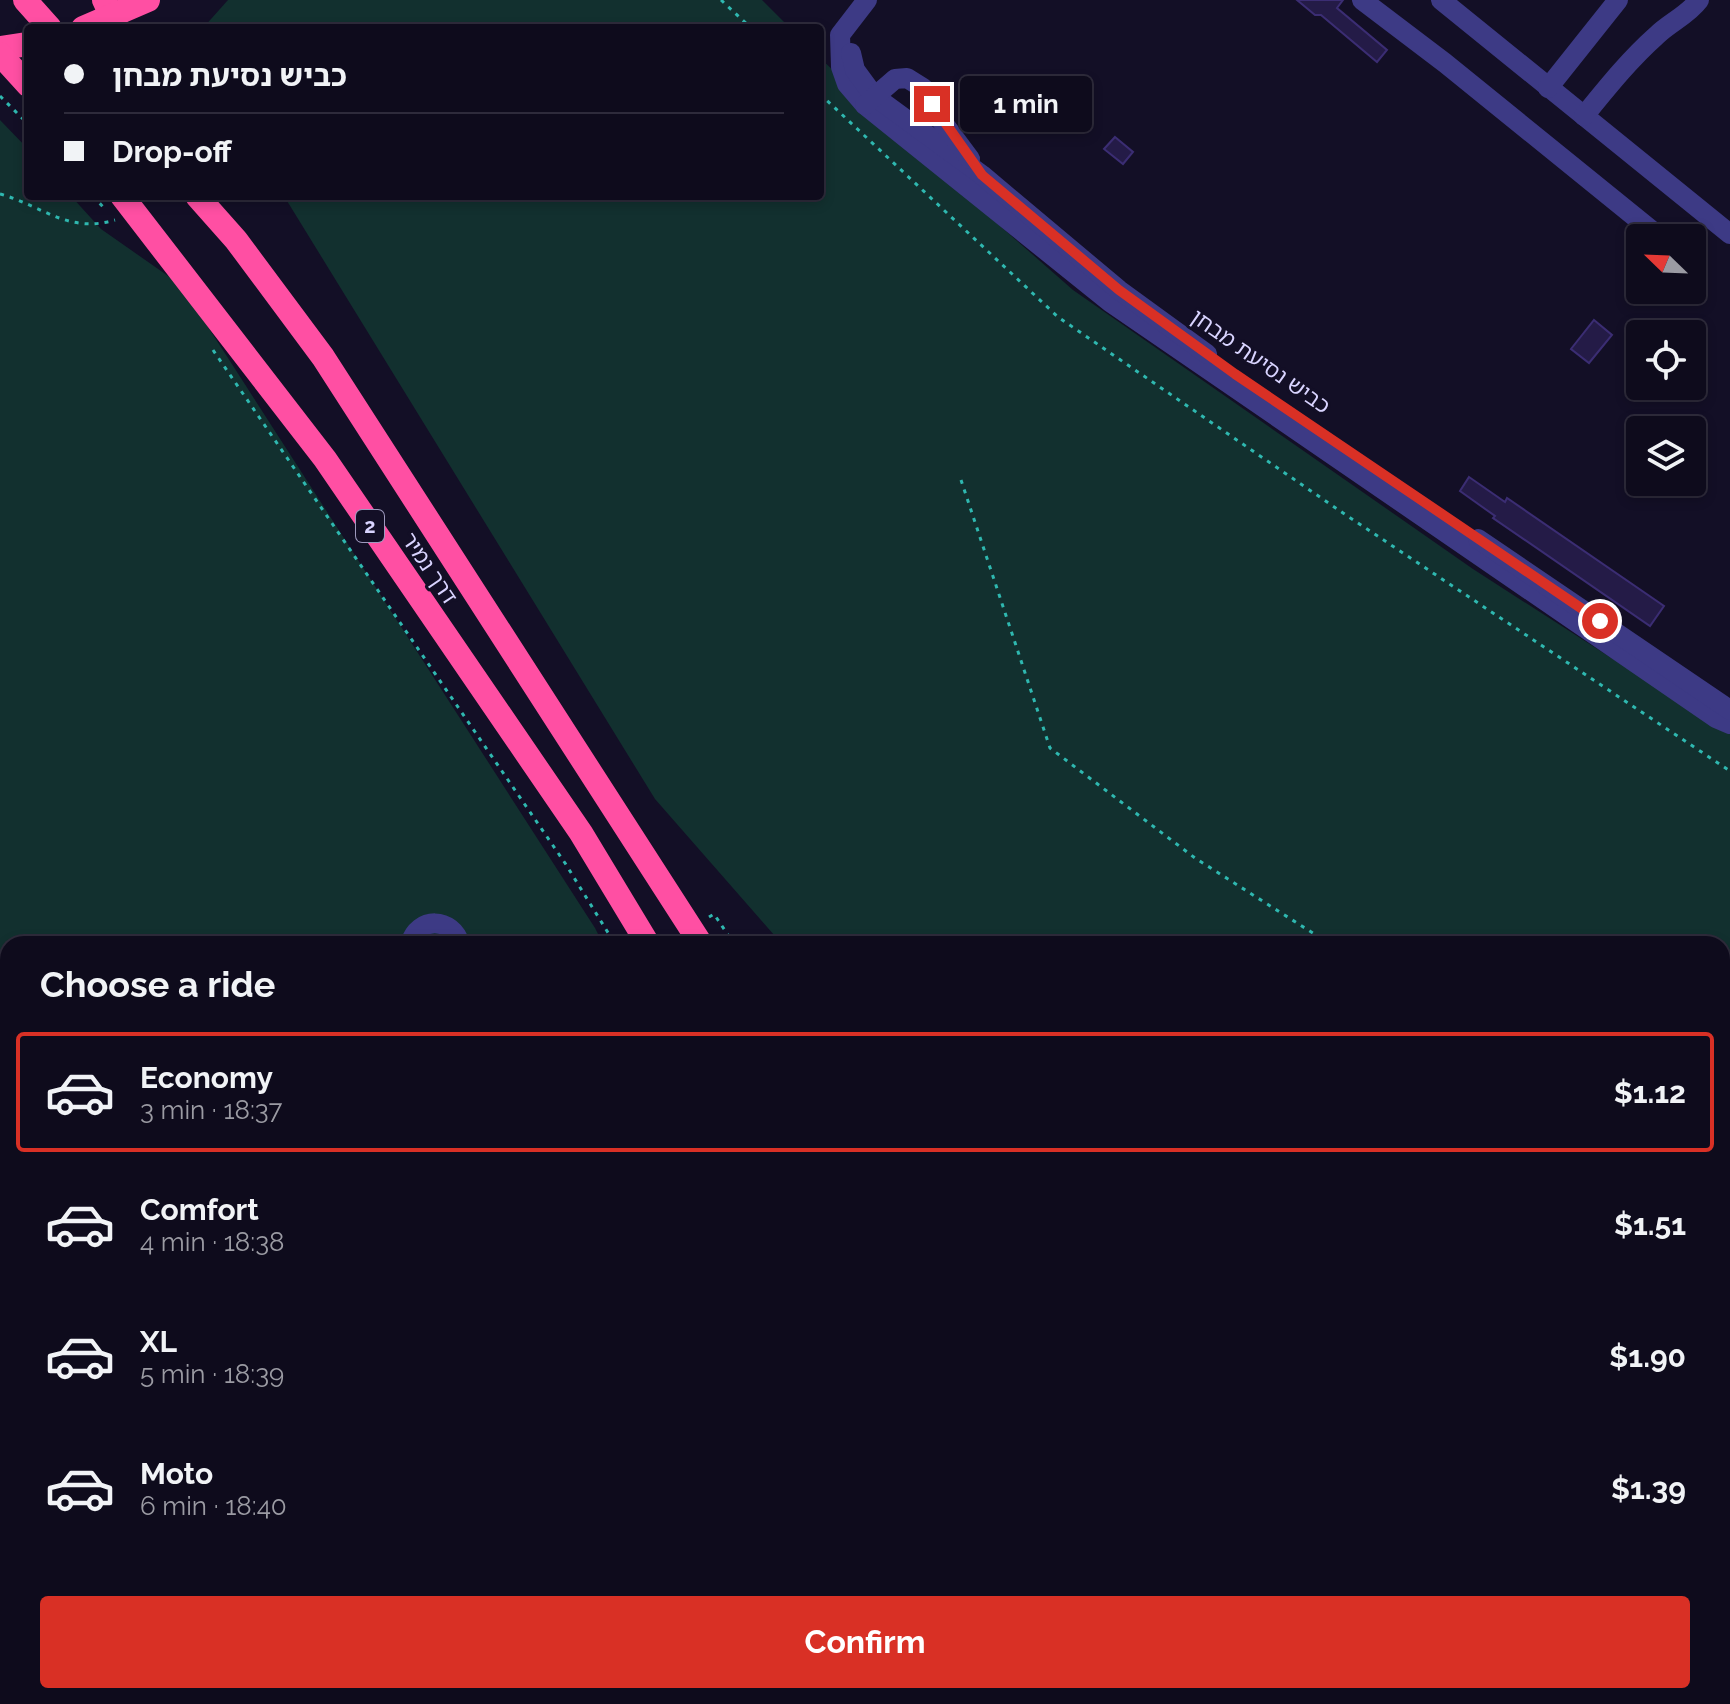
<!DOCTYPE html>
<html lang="en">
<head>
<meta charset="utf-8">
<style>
	:root { --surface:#0e0b1c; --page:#1c1929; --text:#f1f3f6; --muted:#9b9ba3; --line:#2e2b3b; --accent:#d93025 }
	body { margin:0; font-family:Raleway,"Noto Sans Hebrew",sans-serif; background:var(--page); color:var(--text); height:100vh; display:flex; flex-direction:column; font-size:30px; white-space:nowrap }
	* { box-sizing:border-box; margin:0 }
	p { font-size:26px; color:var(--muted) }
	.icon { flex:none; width:44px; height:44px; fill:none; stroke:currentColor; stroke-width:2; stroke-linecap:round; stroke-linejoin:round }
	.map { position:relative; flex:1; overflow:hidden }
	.panel { position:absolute; left:0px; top:936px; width:1730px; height:768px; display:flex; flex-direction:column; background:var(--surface); border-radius:24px 24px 0 0; box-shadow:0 4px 12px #0003,0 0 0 2px var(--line) }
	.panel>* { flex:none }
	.banner { position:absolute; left:24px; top:24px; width:800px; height:176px; border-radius:8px; box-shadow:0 4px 12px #0003,0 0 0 2px var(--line); display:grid; align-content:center; height:176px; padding:0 40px; background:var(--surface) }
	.needle { width:52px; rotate:293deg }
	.controls { position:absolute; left:1626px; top:224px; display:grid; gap:16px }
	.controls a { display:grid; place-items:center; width:80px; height:80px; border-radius:8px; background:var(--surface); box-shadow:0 4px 12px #0003,0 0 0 2px var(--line); font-size:40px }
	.end { position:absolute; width:36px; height:36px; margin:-18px; border:10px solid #d93025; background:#fff; box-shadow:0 0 0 4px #fff }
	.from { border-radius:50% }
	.bubble { position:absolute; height:56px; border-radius:8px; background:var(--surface); box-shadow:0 4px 12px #0003,0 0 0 2px var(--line); font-size:26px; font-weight:700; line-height:56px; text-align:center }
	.banner b { display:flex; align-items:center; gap:28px; height:76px; font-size:30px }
	.banner b+b { border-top:2px solid var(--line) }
	.banner i { width:20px; height:20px; background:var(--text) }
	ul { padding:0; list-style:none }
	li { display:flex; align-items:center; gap:24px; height:120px; margin:0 16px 12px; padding:0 24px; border:4px solid transparent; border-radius:8px }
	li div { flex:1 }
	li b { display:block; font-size:30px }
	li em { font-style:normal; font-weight:700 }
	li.active { border-color:var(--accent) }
	li>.icon { width:72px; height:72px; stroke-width:1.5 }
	h2 { padding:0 40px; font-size:36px; line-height:96px }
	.primary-button { display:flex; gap:16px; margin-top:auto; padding:16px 40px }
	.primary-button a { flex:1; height:92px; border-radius:8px; background:var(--accent); color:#fff; font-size:32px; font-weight:700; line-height:92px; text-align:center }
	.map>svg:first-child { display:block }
</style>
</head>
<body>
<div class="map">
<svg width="1730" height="1704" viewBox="0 0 1730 1704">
	<rect width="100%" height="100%" fill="#130f26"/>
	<!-- green -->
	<g fill="#12302f">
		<polygon points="228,0 762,0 790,28 203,28"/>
		<polygon points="820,58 991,218 1073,290 1473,569 1723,730 1730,732 1730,1002 1722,1010 1722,944 782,944 655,799 284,196 820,196"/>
		<polygon points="0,120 28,149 28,196 71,196 101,229 181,285 595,928 603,944 461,944 451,941 447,944 8,944 8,1381 0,1380"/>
		<polygon points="264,1696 432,1696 439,1704 271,1704"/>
		<polygon points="487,1696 1009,1696 1017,1704 478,1704"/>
	</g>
	<!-- building -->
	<g fill="#241b47" stroke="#3b2d73" stroke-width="2">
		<polygon points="1297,0 1343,0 1337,8 1387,50 1377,62 1321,15 1315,15"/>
		<polygon points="1115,137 1133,152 1123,164 1104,149"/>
		<polygon points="1594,320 1612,335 1589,363 1571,349"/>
		<polygon points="1469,477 1505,502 1507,498 1664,606 1650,626 1493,518 1495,516 1460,491"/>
	</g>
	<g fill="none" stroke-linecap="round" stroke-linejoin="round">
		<!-- path -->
		<g stroke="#2fb8b0" stroke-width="3" stroke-dasharray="4 6" stroke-linecap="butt">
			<polyline points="721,0 751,28"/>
			<polyline points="820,94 1058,317 1343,513 1730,771"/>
			<polyline points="0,96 28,124"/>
			<path d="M 0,194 C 43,206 68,234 115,220"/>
			<polyline points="93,196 104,208"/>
			<polyline points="213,350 565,863 615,944"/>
			<polyline points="961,480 1050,748 1195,858 1330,944"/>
			<polyline points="709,917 714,914 734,944"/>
			<polyline points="1722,1238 1730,1241"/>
			<polyline points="1722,1285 1730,1292"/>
			<polyline points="0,1392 8,1401"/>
			<polyline points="0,1529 8,1531"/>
			<polyline points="162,1696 169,1704"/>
			<polyline points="270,1696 277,1704"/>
			<polyline points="1210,1696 1217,1704"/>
		</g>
		<!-- minor -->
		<g stroke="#3d3a85" stroke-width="20">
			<polyline points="867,0 840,35 841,67 847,84 865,105 1110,302 1716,718 1730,724"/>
			<polyline points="1362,0 1445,63 1661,238"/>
			<polyline points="1441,0 1730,234"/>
			<polyline points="851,53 855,70 874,96 982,175 1119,290 1207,354"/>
			<polyline points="1548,88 1618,0"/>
			<polyline points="865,105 895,79 907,78 923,88 941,120 970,159"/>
			<path d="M 1584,116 C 1606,89 1629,60 1656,36 C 1670,22 1687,16 1699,0"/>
			<polyline points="1478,539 1730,710"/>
			<path d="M 410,944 C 418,916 452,917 460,944"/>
			<polyline points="1722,1032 1730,1025"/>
			<polyline points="0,1432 8,1422"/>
			<polyline points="0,1493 8,1483"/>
			<polyline points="0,1658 8,1652"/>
			<polyline points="125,1696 132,1704"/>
			<polyline points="189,1696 196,1704"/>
			<polyline points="244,1696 250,1704"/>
			<polyline points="454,1696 460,1704"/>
			<polyline points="1180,1696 1187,1704"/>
		</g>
		<!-- highway -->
		<g stroke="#ff4fa3" stroke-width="24">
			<polyline points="25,0 50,28"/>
			<polyline points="104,0 117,28"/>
			<polyline points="0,48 28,44"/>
			<polyline points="0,54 28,85"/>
			<polyline points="122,196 325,459 581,833 648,944"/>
			<polyline points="197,196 236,240 323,357 701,944"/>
			<polyline points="1277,1696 1285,1704"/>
			<polyline points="1354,1696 1362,1704"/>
		</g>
		<!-- highway-bridge -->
		<polyline stroke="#ff4fa3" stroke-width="24" points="83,28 148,0"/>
	</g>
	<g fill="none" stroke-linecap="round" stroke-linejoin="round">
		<!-- route -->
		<polyline stroke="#d93025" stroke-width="10" points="932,104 982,175 1119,290 1235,374 1600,621"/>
	</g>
	<g text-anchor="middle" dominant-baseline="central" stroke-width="6" stroke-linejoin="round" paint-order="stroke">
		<!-- shield labels -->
		<rect fill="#130f26" stroke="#9e99be" stroke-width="2" x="356" y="510" width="28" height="32" rx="6"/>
		<g font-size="20" font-weight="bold" fill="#d9d4ff">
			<text x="370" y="526">2</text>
		</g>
		<!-- street labels -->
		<g font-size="22" fill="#d9d4ff" stroke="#130f26">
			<text transform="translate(1261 361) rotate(35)">כביש נסיעת מבחן</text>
			<text transform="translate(430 568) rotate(56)">דרך נמיר</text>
		</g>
	</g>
</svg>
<div class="controls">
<a><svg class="needle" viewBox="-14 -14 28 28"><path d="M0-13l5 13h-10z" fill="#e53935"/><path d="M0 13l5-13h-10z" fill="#9b9ba3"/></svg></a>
<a><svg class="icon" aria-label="locate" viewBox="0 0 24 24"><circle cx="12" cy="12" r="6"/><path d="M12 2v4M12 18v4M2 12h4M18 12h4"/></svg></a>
<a><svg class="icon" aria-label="layers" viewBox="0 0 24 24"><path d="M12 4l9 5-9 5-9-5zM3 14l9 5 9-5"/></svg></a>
</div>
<i class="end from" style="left:1600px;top:621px"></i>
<i class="end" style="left:932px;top:104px"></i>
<div class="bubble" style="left:960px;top:76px;width:132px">1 min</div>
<div class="banner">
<b><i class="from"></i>כביש נסיעת מבחן</b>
<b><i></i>Drop-off</b>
</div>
<section class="panel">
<h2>Choose a ride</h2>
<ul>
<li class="active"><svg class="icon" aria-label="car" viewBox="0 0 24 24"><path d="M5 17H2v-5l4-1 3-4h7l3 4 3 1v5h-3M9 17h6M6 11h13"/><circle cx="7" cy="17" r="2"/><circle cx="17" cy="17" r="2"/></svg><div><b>Economy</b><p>3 min · 18:37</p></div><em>$1.12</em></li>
<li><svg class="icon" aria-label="car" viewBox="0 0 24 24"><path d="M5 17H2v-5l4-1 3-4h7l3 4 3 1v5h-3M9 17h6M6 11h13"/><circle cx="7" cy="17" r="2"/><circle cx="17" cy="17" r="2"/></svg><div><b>Comfort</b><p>4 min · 18:38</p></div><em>$1.51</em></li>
<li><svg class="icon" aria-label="car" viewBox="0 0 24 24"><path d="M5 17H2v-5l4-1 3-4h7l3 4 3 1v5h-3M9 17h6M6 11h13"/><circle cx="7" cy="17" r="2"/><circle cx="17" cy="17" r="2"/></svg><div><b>XL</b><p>5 min · 18:39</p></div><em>$1.90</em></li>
<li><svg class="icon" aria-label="car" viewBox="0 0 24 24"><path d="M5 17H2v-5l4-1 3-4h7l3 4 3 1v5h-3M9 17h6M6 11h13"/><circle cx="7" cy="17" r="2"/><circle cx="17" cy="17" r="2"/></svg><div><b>Moto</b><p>6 min · 18:40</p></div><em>$1.39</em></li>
</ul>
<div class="primary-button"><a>Confirm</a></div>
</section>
</div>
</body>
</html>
